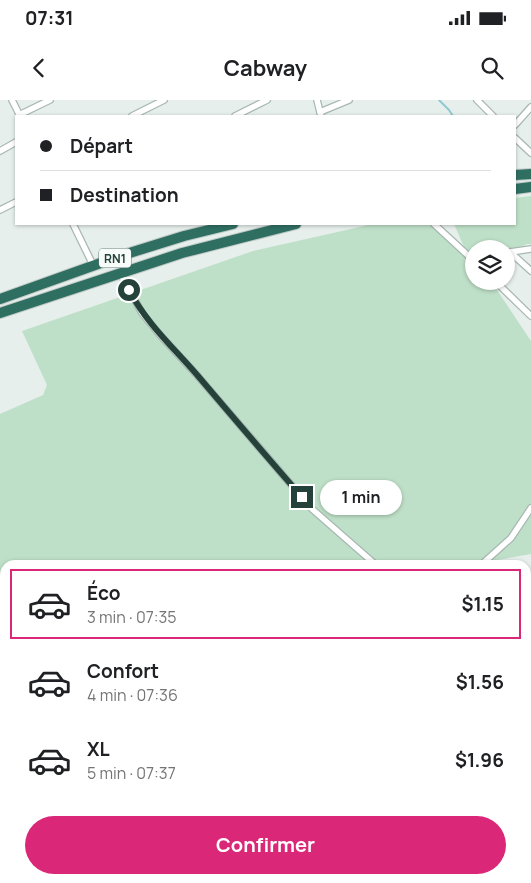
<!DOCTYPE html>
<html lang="fr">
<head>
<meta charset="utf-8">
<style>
	:root { --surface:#fff; --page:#f6f6f6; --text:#202124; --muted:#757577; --line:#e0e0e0; --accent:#db2777 }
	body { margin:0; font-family:Manrope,sans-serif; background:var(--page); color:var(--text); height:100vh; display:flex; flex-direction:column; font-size:19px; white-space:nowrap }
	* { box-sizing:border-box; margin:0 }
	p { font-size:16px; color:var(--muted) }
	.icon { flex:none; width:28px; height:28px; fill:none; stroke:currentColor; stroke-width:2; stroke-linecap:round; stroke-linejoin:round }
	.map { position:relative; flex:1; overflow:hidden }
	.details { position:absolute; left:0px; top:460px; width:531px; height:324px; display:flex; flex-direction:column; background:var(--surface); border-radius:15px 15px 0 0; box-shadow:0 1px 4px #0004 }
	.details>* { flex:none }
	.banner { position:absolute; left:15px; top:15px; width:501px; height:110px; border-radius:0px; box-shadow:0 1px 4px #0004; display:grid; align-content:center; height:110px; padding:0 25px; background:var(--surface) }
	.fabs { position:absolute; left:465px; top:140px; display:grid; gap:10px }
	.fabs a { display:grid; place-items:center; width:50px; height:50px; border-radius:50%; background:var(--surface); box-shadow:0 1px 4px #0004; font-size:25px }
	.end { position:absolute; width:22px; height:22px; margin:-11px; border:6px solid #24423a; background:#fff; box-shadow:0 0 0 2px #fff }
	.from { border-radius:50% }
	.bubble { position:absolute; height:35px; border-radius:18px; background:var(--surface); box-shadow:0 1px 4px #0004; font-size:16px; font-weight:700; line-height:35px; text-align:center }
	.banner b { display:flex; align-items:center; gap:18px; height:48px; font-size:19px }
	.banner b+b { border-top:1px solid var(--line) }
	.banner i { width:12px; height:12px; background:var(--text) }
	ul { padding:9px 0 0; list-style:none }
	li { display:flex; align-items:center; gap:15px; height:70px; margin:0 10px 8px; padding:0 15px; border:2px solid transparent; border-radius:0px }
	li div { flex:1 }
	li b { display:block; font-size:19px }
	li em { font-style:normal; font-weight:700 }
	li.selected { border-color:var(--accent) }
	li>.icon { width:45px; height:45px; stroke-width:1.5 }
	.primary-button { display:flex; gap:10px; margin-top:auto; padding:10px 25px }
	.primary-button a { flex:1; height:58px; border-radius:30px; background:var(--accent); color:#fff; font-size:20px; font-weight:700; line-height:58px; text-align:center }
	.status { display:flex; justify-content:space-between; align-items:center; height:35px; padding:0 25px; background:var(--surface); direction:ltr }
	.status svg { height:14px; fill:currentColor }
	header { display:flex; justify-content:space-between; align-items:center; height:65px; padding:0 25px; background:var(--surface); font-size:22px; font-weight:700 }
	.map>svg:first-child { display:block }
</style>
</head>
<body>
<div class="status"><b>07:31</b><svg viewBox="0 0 49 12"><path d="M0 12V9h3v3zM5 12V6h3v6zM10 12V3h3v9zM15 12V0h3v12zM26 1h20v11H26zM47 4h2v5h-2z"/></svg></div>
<header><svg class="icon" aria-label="back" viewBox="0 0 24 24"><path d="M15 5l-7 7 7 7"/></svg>Cabway<svg class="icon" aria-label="search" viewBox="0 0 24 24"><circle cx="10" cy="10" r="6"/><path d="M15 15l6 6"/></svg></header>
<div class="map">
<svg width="531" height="783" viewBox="0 0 531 783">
	<rect width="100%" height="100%" fill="#e6efeb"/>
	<!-- green -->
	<g fill="#bfe0c8">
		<polygon points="531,96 531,144 527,144 506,154 506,149 474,149 474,156 464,147 454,124 515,124 515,98"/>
		<polygon points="373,124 430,124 474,162 474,181 491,181 531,241 531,454 469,465 5,465 5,658 0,660 0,314 43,295 47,285 22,231 253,151"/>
	</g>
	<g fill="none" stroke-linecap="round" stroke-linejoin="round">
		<!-- stream -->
		<polyline stroke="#8ec9d4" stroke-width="2" points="439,0 449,10 453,16"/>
		<defs>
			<g id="street">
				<polyline points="12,0 20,16"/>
				<polyline points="317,0 321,16"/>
				<polyline points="477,0 493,16"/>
				<polyline points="320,12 349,0"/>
				<polyline points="19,15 50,0"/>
				<polyline points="132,16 164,0"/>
				<polyline points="235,16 267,0"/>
				<polyline points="515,25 531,7"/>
				<polyline points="515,38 531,53"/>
				<polyline points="0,51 16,42"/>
				<polyline points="0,110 16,102"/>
				<polyline points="73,124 93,165"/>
				<polyline points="434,124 474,161"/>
				<polyline points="510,152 531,149"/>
				<polyline points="506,155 510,152 531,171"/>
				<polyline points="120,173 142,213 160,235 196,274 312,409 376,465"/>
				<polyline points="495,181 531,216"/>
				<polyline points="481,465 511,438 531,408"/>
				<polyline points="526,527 531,533"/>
				<polyline points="526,585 531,590"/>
				<polyline points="526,644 531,650"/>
				<polyline points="0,652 5,656"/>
				<polyline points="526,695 531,701"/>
				<polyline points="526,708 531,704"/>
				<polyline points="526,752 531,757"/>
				<polyline points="304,779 308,783"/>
				<polyline points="351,779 355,783"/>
				<polyline points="403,779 406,783"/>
				<polyline points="452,779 456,783"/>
				<polyline points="500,779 504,783"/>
				<polyline points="250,783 254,779"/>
				<polyline points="436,783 442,779"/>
			</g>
			<g id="highway">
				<polyline points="515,75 531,74"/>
				<polyline points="515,89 531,87"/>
				<polyline points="0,199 123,155 184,136 233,124"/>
				<polyline points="0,213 182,153 296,124"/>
			</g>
		</defs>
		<!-- street casing -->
		<use href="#street" stroke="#a8b8b2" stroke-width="8"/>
		<!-- highway casing -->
		<use href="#highway" stroke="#c2cac8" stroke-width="12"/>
		<!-- street -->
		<use href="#street" stroke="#fff" stroke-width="5.5"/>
		<!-- highway -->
		<use href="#highway" stroke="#2f6f62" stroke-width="10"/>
	</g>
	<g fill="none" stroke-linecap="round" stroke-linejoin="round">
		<!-- route -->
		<path stroke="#24423a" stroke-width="6" d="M 129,190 C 147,224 172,246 198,276 C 232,316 267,357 302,397"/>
	</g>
	<g text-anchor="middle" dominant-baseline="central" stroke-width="4" stroke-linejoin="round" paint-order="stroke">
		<!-- shield labels -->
		<rect fill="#f7fbf9" stroke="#637a73" stroke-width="1" x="99" y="148.5" width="32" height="19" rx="4"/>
		<g font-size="12" font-weight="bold" fill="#24423a">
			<text x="115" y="158">RN1</text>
		</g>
	</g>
</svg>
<div class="fabs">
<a><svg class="icon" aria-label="layers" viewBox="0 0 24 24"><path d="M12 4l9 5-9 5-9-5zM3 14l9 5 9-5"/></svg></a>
</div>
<i class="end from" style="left:129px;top:190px"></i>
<i class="end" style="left:302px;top:397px"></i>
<div class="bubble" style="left:320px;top:380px;width:82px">1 min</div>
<div class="banner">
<b><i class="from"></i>Départ</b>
<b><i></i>Destination</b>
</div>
<section class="details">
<ul>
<li class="selected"><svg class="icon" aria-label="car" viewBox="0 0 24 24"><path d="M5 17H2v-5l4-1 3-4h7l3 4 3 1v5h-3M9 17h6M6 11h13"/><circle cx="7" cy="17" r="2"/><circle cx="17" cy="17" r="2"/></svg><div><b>Éco</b><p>3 min · 07:35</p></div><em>$1.15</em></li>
<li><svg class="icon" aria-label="car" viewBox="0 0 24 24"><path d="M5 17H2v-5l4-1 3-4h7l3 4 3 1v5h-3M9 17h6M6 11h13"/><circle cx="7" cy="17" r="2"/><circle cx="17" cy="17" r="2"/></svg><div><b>Confort</b><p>4 min · 07:36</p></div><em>$1.56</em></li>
<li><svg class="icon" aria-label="car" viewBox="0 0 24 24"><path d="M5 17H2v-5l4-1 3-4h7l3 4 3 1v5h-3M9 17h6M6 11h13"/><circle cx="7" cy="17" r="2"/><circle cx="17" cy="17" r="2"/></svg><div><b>XL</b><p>5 min · 07:37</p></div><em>$1.96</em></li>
</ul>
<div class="primary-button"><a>Confirmer</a></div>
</section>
</div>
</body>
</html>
